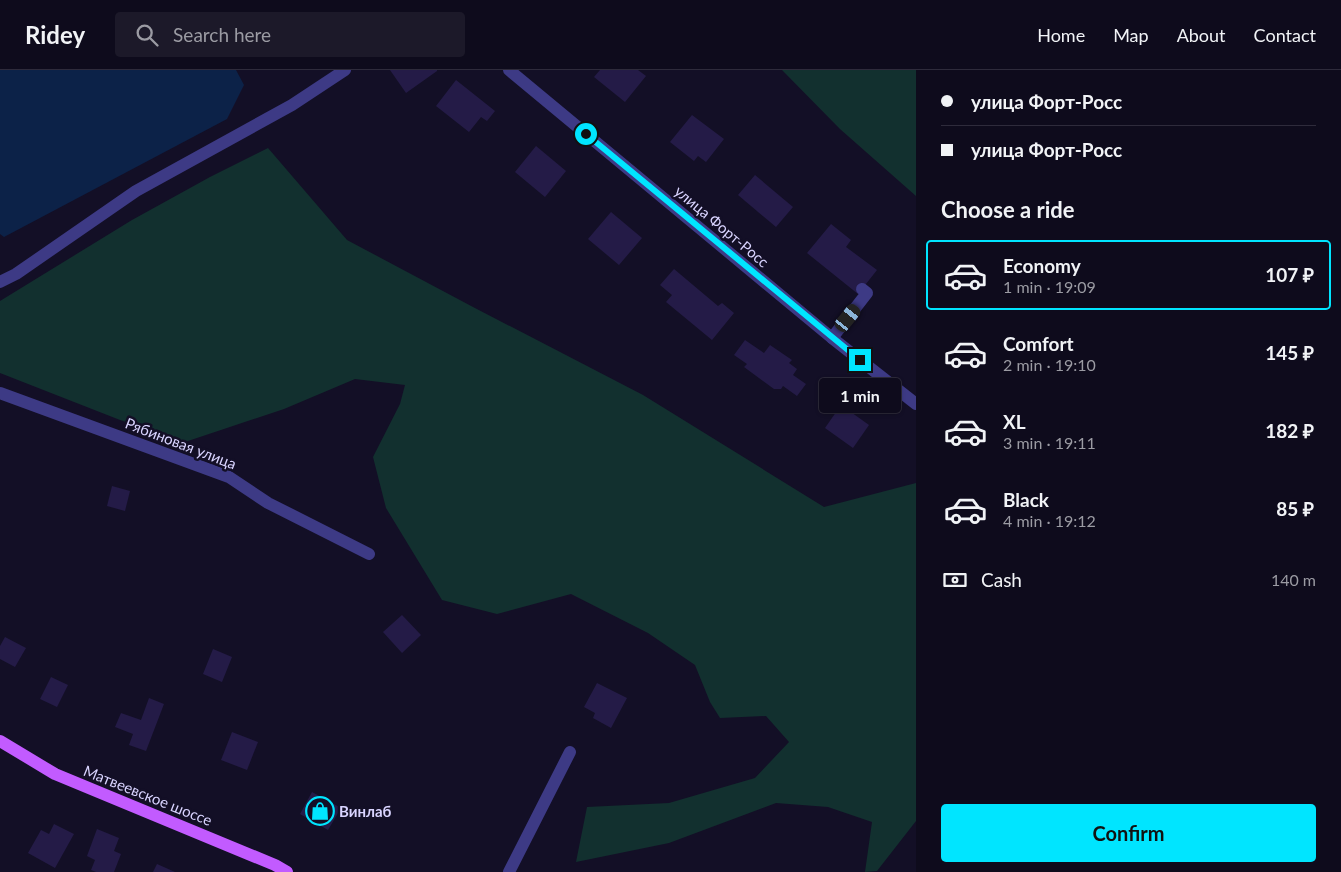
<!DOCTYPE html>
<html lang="en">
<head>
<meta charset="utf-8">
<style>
	:root { --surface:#0e0b1c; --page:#1c1929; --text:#f1f3f6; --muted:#9b9ba3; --line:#2e2b3b; --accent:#00e5ff }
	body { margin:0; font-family:Lato,sans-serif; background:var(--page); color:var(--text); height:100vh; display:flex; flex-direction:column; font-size:19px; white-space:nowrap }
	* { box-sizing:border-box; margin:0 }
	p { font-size:16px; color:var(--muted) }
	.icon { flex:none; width:28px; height:28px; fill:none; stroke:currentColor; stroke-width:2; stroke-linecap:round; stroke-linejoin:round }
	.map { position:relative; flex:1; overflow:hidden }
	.panel { display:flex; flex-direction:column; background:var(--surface); width:425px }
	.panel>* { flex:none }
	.banner { display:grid; align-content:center; height:110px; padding:0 25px; background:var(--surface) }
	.end { position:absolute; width:22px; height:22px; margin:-11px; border:6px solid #00e5ff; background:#111; box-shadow:0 0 0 2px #111 }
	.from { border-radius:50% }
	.bubble { position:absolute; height:35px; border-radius:5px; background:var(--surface); box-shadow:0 1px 4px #0004,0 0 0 1px var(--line); font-size:16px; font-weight:700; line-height:35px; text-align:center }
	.car { position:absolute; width:15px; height:30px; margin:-15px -8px; border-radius:6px; box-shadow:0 0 4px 1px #0007; background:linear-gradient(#222 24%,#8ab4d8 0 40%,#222 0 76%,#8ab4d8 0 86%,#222 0) }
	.banner b { display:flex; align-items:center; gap:18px; height:48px; font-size:19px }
	.banner b+b { border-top:1px solid var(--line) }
	.banner i { width:12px; height:12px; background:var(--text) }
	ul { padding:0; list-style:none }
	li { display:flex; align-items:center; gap:15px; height:70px; margin:0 10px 8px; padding:0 15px; border:2px solid transparent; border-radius:5px }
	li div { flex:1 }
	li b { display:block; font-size:19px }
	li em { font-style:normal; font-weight:700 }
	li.on { border-color:var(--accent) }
	li>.icon { width:45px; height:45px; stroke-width:1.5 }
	h2 { padding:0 25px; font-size:22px; line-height:60px }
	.pay { display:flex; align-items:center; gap:12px; height:55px; padding:0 25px; font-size:19px }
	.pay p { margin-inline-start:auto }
	.action { display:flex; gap:10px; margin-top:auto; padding:10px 25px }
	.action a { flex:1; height:58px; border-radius:5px; background:var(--accent); color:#111; font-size:20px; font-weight:700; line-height:58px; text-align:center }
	header { display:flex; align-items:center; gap:30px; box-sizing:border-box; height:70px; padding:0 25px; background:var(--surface); border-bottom:1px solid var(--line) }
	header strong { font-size:24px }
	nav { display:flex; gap:28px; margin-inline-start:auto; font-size:18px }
	.search { width:350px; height:45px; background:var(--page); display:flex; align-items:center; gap:12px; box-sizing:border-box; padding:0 18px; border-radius:5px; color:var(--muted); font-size:19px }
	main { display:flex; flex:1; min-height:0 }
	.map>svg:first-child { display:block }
</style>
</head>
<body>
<header>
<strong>Ridey</strong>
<div class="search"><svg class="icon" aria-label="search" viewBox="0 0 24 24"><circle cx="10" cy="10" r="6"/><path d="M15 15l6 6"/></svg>Search here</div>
<nav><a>Home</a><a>Map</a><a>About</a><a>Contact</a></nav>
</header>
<main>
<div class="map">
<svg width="916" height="802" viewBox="0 0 916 802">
	<rect width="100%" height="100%" fill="#130f26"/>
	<!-- green -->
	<g fill="#12302f">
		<polygon points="782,0 916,0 916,126 840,59"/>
		<polygon points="268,78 347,170 473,237 643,325 824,437 916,413 916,751 877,801 865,802 872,752 828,737 776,733 669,773 576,792 587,737 669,733 755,708 789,672 766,646 720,648 710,632 695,595 648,563 571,524 497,544 442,530 386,438 373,387 400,334 405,315 355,309 284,339 185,372 120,350 0,303 0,231 132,150 210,107"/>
	</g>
	<!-- water -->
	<polygon fill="#0c2248" points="0,0 236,0 244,15 227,49 4,167 0,164"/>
	<!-- building -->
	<g fill="#241b47">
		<polygon points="390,0 437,0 437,1 406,23"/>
		<polygon points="600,0 638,0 646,6 625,32 594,7"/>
		<polygon points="456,10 495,41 487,51 481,47 469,62 436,36"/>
		<polygon points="692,45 724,69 706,92 698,86 694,91 670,72"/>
		<polygon points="536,76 566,101 545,127 515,102"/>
		<polygon points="755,105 793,137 776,157 738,125"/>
		<polygon points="611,142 642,168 619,195 588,169"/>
		<polygon points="831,154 851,170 846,177 877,200 858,224 807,183"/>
		<polygon points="674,199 718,236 722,233 734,243 712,270 666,232 672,225 660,215"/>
		<polygon points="745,270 764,283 770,275 792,290 789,293 797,299 793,305 806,314 797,326 783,316 781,319 774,319 744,297 747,294 734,285"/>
		<polygon points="841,335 869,355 853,378 825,358"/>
		<polygon points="112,416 130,421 125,441 107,436"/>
		<polygon points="402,545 421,565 402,583 383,562"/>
		<polygon points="5,567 26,578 15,597 0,589 0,576"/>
		<polygon points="213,579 232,587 222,612 203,604"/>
		<polygon points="51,607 68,615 57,637 40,629"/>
		<polygon points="597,613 627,628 611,658 593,648 595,643 584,637"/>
		<polygon points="149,628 164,634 146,681 129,675 133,664 115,657 121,643 141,650"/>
		<polygon points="232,662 258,672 247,700 221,690"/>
		<polygon points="312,722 341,738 328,760 300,744"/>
		<polygon points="54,754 74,764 55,798 28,783 41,760 49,764"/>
		<polygon points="97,759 119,768 114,781 121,784 114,802 96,802 91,800 95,790 87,786"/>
		<polygon points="157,794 175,802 153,802"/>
	</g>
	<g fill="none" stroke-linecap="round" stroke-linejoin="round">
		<!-- minor -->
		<g stroke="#3d3a85" stroke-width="12">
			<polyline points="509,0 832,268 916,334"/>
			<polyline points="0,212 16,204 136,121 292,35 345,0"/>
			<polyline points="832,268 867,223 862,219"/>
			<polyline points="0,323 229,407 268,433 369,484"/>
			<polyline points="509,802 570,682"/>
		</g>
		<!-- major -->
		<polyline stroke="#c25bff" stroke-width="12" points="0,671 55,704 275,795 287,802"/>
	</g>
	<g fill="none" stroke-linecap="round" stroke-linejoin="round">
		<!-- route -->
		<polyline stroke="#00e5ff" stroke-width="6" points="586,64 860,290"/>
	</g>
	<!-- icons -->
	<defs>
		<symbol id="shop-ring" viewBox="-11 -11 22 22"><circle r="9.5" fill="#130f26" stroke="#00e5ff" stroke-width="1.5"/><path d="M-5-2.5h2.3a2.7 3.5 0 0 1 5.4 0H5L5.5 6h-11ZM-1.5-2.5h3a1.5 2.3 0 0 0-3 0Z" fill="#00e5ff"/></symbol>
	</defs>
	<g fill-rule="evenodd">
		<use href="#shop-ring" x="304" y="725" width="32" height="32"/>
	</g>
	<g text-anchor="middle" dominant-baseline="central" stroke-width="5" stroke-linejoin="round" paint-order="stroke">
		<!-- street labels -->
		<g font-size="15" fill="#d9d4ff" stroke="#130f26">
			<text transform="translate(722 156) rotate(40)">улица Форт-Росс</text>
			<text transform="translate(181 373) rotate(21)">Рябиновая улица</text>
			<text transform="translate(148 725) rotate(22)">Матвеевское шоссе</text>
		</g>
		<!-- poi labels -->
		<g font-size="15" font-weight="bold" fill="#d9d4ff" stroke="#130f26" text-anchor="start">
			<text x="339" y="741">Винлаб</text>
		</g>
	</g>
</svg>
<i class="end from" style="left:586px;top:64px"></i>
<i class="end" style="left:860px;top:290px"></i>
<div class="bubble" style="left:819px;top:308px;width:82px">1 min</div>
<i class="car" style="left:848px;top:248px;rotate:39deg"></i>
</div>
<section class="panel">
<div class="banner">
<b><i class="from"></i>улица Форт-Росс</b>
<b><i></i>улица Форт-Росс</b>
</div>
<h2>Choose a ride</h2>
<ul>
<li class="on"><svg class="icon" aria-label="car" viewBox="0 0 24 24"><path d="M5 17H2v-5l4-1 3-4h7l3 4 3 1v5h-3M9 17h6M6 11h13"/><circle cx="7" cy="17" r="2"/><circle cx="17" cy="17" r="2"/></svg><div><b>Economy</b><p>1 min · 19:09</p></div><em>107 ₽</em></li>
<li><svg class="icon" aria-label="car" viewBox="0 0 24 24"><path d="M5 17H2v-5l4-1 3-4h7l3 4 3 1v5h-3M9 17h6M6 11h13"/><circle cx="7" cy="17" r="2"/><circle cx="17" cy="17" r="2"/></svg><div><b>Comfort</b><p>2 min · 19:10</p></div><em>145 ₽</em></li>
<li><svg class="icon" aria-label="car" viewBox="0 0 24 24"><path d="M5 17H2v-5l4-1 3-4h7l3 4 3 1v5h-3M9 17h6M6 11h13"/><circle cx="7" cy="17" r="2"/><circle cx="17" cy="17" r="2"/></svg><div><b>XL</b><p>3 min · 19:11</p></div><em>182 ₽</em></li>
<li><svg class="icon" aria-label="car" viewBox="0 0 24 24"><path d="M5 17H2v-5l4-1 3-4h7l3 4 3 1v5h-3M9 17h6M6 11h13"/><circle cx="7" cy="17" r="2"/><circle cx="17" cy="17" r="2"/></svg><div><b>Black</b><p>4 min · 19:12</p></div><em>85 ₽</em></li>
</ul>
<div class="pay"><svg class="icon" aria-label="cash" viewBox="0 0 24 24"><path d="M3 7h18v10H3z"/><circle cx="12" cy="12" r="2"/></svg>Cash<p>140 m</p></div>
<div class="action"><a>Confirm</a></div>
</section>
</main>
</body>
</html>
